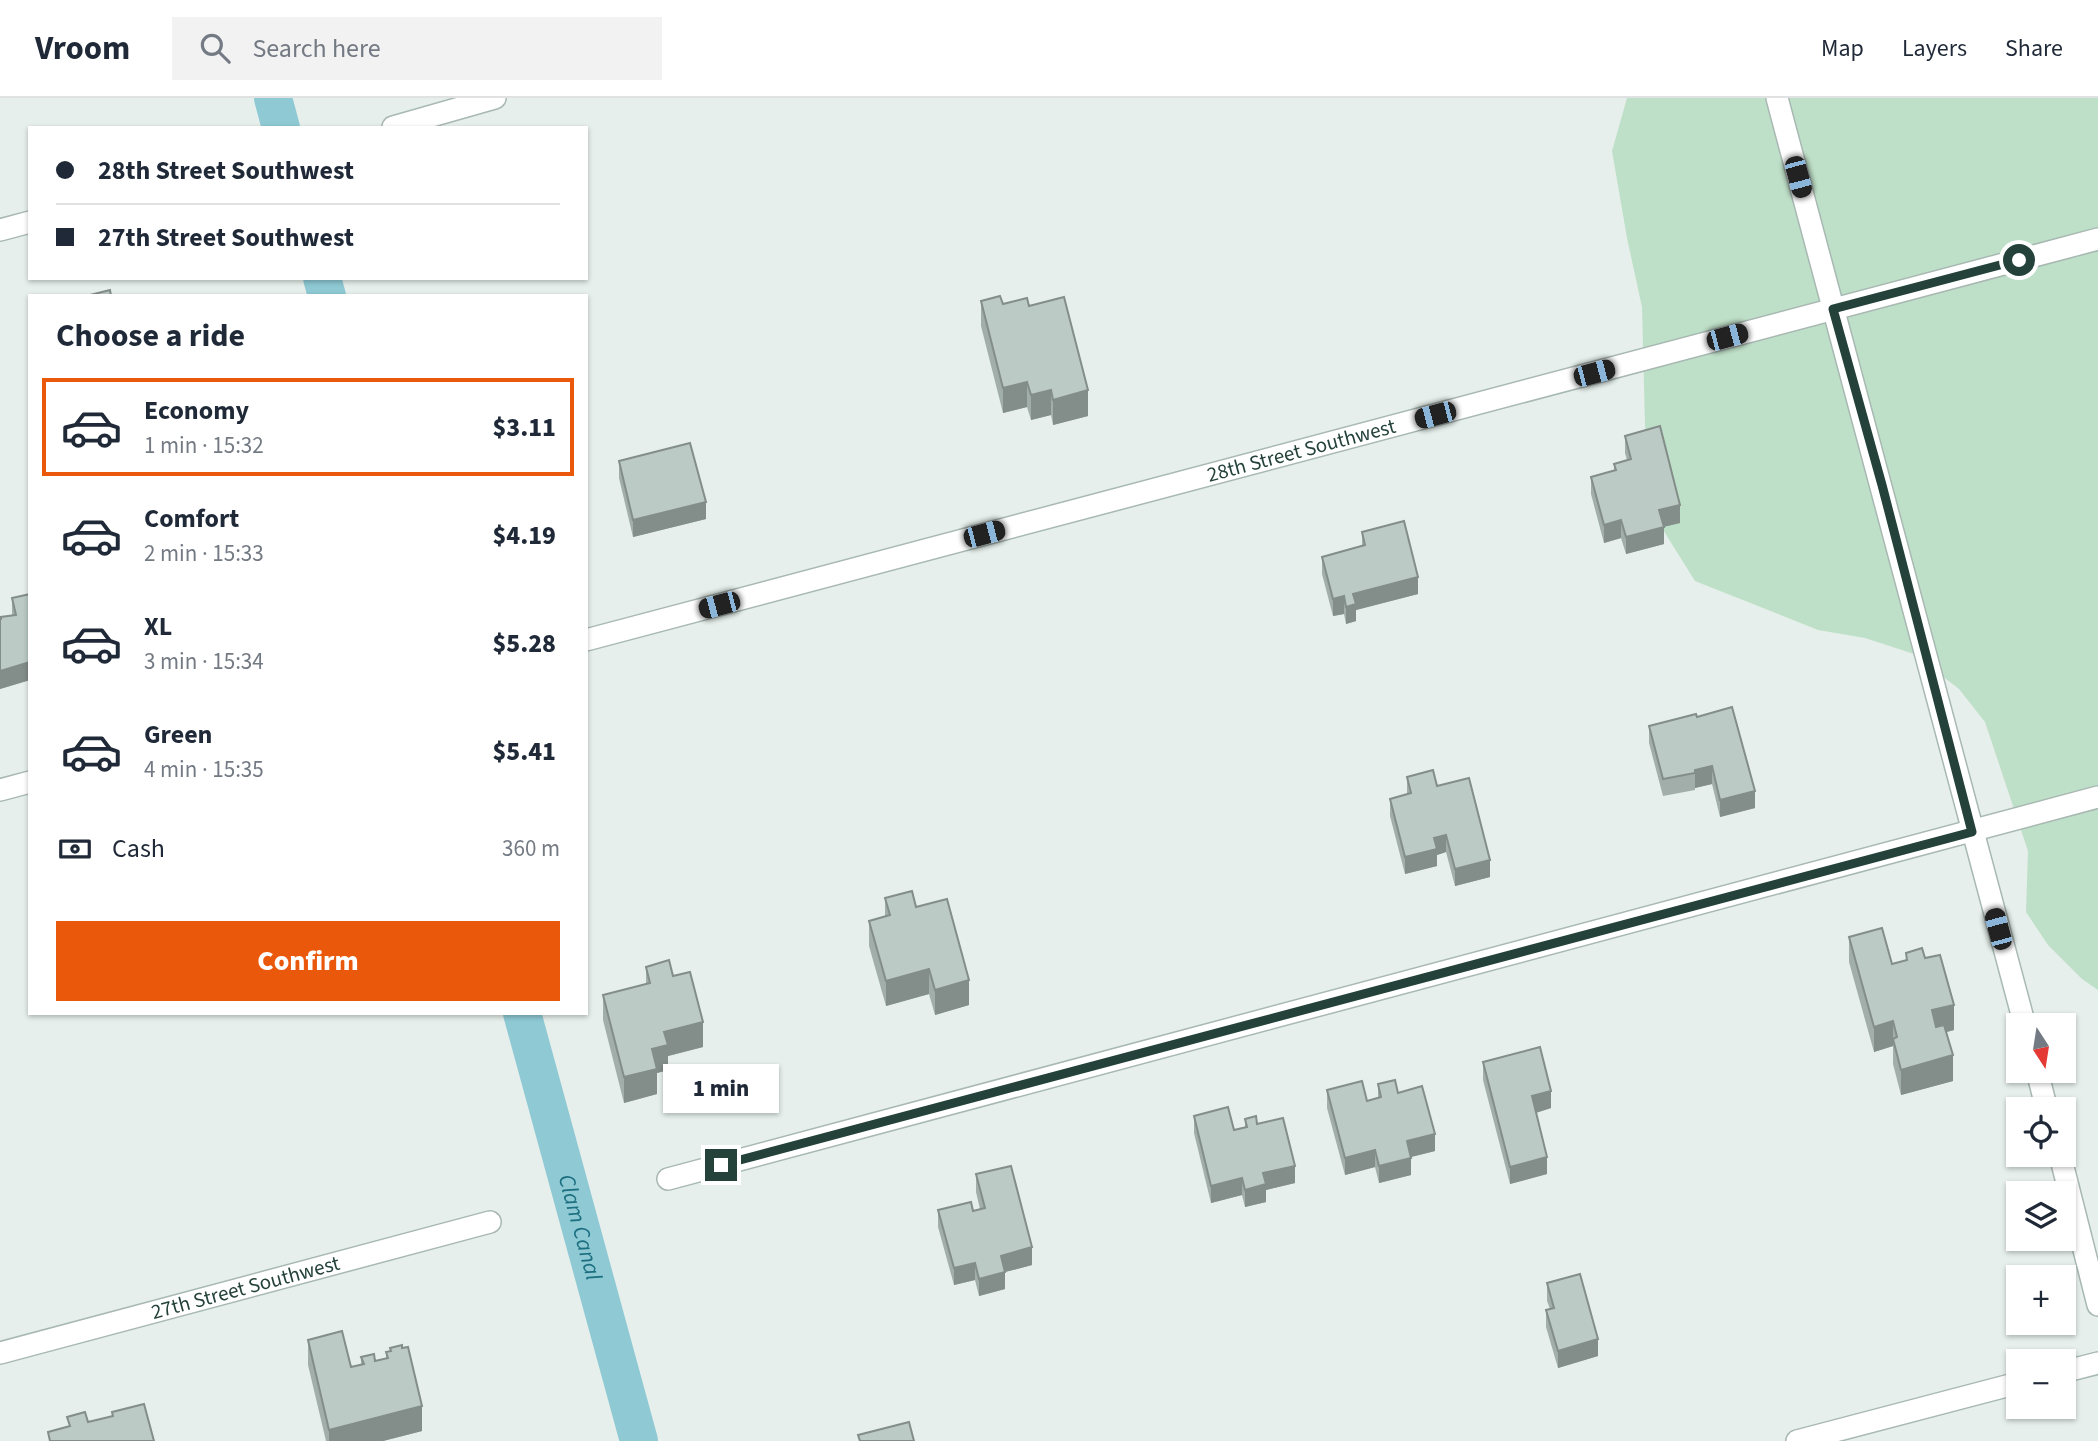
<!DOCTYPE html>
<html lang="en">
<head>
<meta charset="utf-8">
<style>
	:root { --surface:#fff; --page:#f2f2f3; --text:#1f2937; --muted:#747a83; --line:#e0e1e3; --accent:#ea580c }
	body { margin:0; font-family:"Source Sans 3",sans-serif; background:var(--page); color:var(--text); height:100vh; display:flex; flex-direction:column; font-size:26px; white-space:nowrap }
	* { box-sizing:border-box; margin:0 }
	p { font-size:23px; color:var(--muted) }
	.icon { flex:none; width:38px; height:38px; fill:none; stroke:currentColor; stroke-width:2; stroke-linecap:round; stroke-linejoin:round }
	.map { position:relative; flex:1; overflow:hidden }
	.sheet { position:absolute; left:28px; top:196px; width:560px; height:721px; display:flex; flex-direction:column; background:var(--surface); border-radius:0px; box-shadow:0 2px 5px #0004 }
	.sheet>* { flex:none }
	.top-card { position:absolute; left:28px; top:28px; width:560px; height:154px; border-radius:0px; box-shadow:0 2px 5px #0004; display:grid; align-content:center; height:154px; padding:0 28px; background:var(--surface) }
	.needle { width:46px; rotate:168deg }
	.buttons { position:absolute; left:2006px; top:915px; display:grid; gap:14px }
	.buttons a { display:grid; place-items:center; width:70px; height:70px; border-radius:0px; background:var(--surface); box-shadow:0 2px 5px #0004; font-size:35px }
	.end { position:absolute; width:32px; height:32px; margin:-16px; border:9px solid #24423a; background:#fff; box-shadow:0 0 0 4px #fff }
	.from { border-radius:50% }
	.bubble { position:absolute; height:49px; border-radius:0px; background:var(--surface); box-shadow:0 2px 5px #0004; font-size:23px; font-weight:800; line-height:49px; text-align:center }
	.car { position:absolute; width:21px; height:42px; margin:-21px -10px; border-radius:9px; box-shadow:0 0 5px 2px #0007; background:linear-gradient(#222 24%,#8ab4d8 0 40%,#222 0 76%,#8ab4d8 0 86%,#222 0) }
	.top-card b { display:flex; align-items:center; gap:24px; height:66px; font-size:26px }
	.top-card b+b { border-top:2px solid var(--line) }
	.top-card i { width:18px; height:18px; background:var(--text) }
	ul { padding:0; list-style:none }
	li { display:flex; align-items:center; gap:21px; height:98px; margin:0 14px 10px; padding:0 14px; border:4px solid transparent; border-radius:0px }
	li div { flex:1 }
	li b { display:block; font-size:26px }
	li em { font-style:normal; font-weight:800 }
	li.current { border-color:var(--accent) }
	li>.icon { width:63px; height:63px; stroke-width:1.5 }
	h2 { padding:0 28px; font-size:32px; line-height:84px }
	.pay { display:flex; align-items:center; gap:18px; height:77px; padding:0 28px; font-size:26px }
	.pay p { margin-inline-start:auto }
	.primary-button { display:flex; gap:14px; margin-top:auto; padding:14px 28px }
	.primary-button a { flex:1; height:80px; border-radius:0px; background:var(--accent); color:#fff; font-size:28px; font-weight:800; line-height:80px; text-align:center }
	header { display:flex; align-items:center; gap:42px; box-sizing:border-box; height:98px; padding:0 35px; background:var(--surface); border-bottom:2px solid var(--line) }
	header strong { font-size:33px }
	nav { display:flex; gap:38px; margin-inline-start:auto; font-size:24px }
	.search { width:490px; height:63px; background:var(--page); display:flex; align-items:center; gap:18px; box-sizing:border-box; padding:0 24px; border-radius:0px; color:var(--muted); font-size:26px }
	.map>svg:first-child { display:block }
</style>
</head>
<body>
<header>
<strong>Vroom</strong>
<div class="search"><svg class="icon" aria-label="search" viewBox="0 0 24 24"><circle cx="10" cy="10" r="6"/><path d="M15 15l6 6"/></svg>Search here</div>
<nav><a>Map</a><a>Layers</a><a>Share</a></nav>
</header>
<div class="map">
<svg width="2098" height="1343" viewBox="0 0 2098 1343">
	<rect width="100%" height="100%" fill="#e6efeb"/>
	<!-- green -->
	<polygon fill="#bfe0c8" points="1627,0 2098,0 2098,892 2082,881 2048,847 2026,814 2028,753 1985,624 1959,591 1914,556 1865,540 1818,532 1695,483 1660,427 1646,366 1642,209 1627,140 1612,53"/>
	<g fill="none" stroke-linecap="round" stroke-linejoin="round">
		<!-- canal -->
		<g stroke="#8ec9d4" stroke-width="38">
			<polyline points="273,0 281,30"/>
			<polyline points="322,180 327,198"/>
			<path id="s1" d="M 522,915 L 639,1343"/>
		</g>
		<defs>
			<g id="street">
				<polyline points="1777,0 2025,928"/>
				<polyline points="393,29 495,0"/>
				<polyline points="0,132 30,124"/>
				<path id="s2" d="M 586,542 L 2098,141"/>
				<polyline points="0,692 30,684"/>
				<polyline points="2037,973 2047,1012"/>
				<polyline points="2060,1057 2098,1207"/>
				<polyline points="668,1081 2098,699"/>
				<path id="s3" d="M 0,1255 L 490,1124"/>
				<polyline points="2063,1274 2098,1265"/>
				<polyline points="1797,1343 2018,1285"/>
			</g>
		</defs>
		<!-- street casing -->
		<use href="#street" stroke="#a8b8b2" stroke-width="24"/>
		<!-- street -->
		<use href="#street" stroke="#fff" stroke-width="21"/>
	</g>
	<!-- wall -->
	<g fill="#a1aea9">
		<polygon points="981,203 1003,206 1029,208 1088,318 1053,327 1051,317 1031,322 1027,309 1003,315 981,228"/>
		<polygon points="1625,338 1680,425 1663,429 1664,446 1626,456 1621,440 1604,445 1591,396 1591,379 1614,373 1614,366 1627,362 1625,355"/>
		<polygon points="619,363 706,421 633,439 619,380"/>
		<polygon points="1362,434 1418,496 1356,512 1356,523 1346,526 1344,516 1333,518 1322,476 1322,459 1362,448"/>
		<polygon points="30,496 30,582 0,591 0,521 12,517 12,500"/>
		<polygon points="1697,619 1755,710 1720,719 1712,686 1695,690 1695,692 1663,698 1649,645 1649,628"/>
		<polygon points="1407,679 1437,688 1490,779 1455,788 1446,754 1437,757 1437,768 1405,776 1390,718 1390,701 1407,696"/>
		<polygon points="885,800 916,809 969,907 935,917 929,896 886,908 869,848 869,823 885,818"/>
		<polygon points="1849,839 1892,866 1906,862 1906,855 1925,860 1954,932 1946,934 1953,983 1901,997 1893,966 1893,948 1874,954 1849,864"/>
		<polygon points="646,869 673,878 703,949 668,958 668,972 657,975 657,996 624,1005 603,922 603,897 646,886"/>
		<polygon points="1483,964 1551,1010 1536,1015 1547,1076 1510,1086 1483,982"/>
		<polygon points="1378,986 1398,995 1435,1053 1411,1059 1411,1077 1379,1085 1375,1069 1345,1077 1327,1010 1327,992 1367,1003 1378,1000"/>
		<polygon points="1194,1018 1234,1032 1245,1029 1245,1021 1257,1026 1295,1085 1266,1092 1266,1104 1245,1109 1242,1097 1211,1105 1194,1035"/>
		<polygon points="976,1076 1032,1167 1005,1174 1005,1191 979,1198 975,1182 954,1187 938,1129 938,1112 973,1113 980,1111 976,1094"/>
		<polygon points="1547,1185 1598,1258 1558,1270 1546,1229 1546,1212 1550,1211 1547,1203"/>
		<polygon points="308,1242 351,1269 361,1267 361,1259 375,1263 386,1261 386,1254 390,1253 390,1250 422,1333 383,1343 326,1343 308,1267"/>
	</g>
	<!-- shaded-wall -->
	<g fill="#838d89">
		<polygon points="1027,284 1027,309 1003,315 1003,290"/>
		<polygon points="1051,292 1051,317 1031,322 1031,297"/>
		<polygon points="1088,292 1088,318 1053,327 1053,302"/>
		<polygon points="706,404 706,421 633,439 633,422"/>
		<polygon points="1680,407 1680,425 1659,430 1659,412"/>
		<polygon points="1621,422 1621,440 1604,445 1604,427"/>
		<polygon points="1664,429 1664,446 1626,456 1626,439"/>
		<polygon points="1418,479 1418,496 1356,512 1356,523 1346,526 1346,509 1353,496"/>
		<polygon points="1344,498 1344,516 1333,518 1333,501"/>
		<polygon points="30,564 30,582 0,591 0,573"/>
		<polygon points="1712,668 1712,686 1695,690 1695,672"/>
		<polygon points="1755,693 1755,710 1720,719 1720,702"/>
		<polygon points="1446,737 1446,754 1437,757 1437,768 1405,776 1405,759 1434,740"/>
		<polygon points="1490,762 1490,779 1455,788 1455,771"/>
		<polygon points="929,871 929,896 886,908 886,883"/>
		<polygon points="969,882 969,907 935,917 935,892"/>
		<polygon points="1954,907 1954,932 1932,938 1932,912"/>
		<polygon points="1893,923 1893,948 1874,954 1874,929"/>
		<polygon points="703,924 703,949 668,958 668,972 657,975 657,996 624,1005 624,979 652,951 664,934"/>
		<polygon points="1953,957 1953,983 1901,997 1901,972"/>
		<polygon points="1551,993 1551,1010 1532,1016 1532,998"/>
		<polygon points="1435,1036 1435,1053 1407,1060 1407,1043"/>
		<polygon points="1375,1052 1375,1069 1345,1077 1345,1060"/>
		<polygon points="1547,1059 1547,1076 1510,1086 1510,1069"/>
		<polygon points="1411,1060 1411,1077 1379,1085 1379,1068"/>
		<polygon points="1295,1068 1295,1085 1266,1092 1266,1104 1245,1109 1245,1092 1263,1075"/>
		<polygon points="1242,1080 1242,1097 1211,1105 1211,1088"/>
		<polygon points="1032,1149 1032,1167 1005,1174 1005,1191 979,1198 979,1181 1001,1158"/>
		<polygon points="975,1165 975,1182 954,1187 954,1170"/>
		<polygon points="1598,1241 1598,1258 1558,1270 1558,1253"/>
		<polygon points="422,1308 422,1333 383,1343 329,1343 329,1332"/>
	</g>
	<!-- building -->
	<g fill="#bbcac4" stroke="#838d89" stroke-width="2">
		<polygon points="110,192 111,198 86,198"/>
		<polygon points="1000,198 1003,206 1027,200 1029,208 1064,199 1088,292 1053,302 1051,292 1031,297 1027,284 1003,290 981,203"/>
		<polygon points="1660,328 1680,407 1659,412 1664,429 1626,439 1621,422 1604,427 1591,379 1616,372 1614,366 1631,361 1625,338"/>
		<polygon points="690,345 706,404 633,422 619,363"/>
		<polygon points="1404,423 1418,479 1353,496 1356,506 1346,509 1344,498 1333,501 1322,459 1365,447 1362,434"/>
		<polygon points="30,496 30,564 0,573 0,521 1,521 1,519 16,517 12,500"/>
		<polygon points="1732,609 1755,693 1720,702 1712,668 1695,672 1695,675 1663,681 1649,628 1696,616 1697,619"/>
		<polygon points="1433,672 1437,688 1469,680 1490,762 1455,771 1446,737 1434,740 1437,751 1405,759 1390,701 1411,695 1407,679"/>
		<polygon points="912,793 916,809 947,801 969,882 935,892 929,871 886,883 869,823 890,817 885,800"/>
		<polygon points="1882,830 1892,866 1907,862 1906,855 1922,850 1925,860 1940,857 1954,907 1932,912 1936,929 1944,927 1953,957 1901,972 1893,941 1897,939 1893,923 1874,929 1849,839"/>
		<polygon points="669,862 673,878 690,874 703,924 664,934 668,947 652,951 657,971 624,979 603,897 650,885 646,869"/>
		<polygon points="1540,949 1551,993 1532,998 1547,1059 1510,1069 1483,964"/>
		<polygon points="1395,982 1398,995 1422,988 1435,1036 1407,1043 1411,1060 1379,1068 1375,1052 1345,1060 1327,992 1362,983 1367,1003 1381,999 1378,986"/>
		<polygon points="1228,1009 1234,1032 1247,1029 1245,1021 1256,1018 1257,1026 1283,1020 1295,1068 1263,1075 1266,1086 1245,1092 1242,1080 1211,1088 1194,1018"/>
		<polygon points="1011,1068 1032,1149 1001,1158 1005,1174 979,1181 975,1165 954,1170 938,1112 971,1104 973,1113 985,1110 976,1076"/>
		<polygon points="1580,1176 1598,1241 1558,1253 1546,1212 1554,1210 1547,1185"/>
		<polygon points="342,1233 351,1269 364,1266 361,1259 374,1256 375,1263 388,1260 386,1254 391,1253 390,1250 402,1247 402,1250 408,1249 422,1308 329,1332 308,1242"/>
		<polygon points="144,1306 154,1343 50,1343 48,1334 70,1328 67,1319 85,1314 88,1324 113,1318 112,1314"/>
		<polygon points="909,1324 914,1343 860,1343 858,1337"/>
	</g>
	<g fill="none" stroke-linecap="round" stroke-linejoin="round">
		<!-- route -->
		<polyline stroke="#24423a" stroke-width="9" points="721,1067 1972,734 1882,387 1833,211 2019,162"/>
	</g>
	<g text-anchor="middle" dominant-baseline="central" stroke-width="7" stroke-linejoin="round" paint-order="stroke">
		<!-- street labels -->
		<g font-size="21" fill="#24423a" stroke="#f7fbf9">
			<text stroke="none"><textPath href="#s2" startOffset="740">28th Street Southwest</textPath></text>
			<text stroke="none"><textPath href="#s3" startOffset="254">27th Street Southwest</textPath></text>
		</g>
		<!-- water labels -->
		<g font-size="23" font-style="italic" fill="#1c6f80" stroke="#f7fbf9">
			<text stroke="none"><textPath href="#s1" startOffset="222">Clam Canal</textPath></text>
		</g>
	</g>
</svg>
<div class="buttons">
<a><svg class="needle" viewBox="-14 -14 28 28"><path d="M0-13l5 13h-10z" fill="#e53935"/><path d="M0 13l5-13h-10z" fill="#747a83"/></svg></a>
<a><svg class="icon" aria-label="locate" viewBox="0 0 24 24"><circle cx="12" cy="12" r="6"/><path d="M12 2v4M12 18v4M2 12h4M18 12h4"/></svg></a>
<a><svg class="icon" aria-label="layers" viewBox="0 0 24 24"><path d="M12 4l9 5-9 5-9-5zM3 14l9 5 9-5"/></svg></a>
<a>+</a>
<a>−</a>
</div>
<i class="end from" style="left:2019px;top:162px"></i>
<i class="end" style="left:721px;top:1067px"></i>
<div class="bubble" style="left:663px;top:966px;width:116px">1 min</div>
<i class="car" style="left:1798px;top:79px;rotate:165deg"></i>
<i class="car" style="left:1727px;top:239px;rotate:75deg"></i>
<i class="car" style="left:1594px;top:275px;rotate:75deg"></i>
<i class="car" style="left:1435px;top:317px;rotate:255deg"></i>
<i class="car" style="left:984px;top:436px;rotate:75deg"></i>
<i class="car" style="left:719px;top:507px;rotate:255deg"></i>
<i class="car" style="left:1998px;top:831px;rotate:345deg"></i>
<div class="top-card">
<b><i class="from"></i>28th Street Southwest</b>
<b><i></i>27th Street Southwest</b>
</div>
<section class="sheet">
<h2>Choose a ride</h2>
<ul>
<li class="current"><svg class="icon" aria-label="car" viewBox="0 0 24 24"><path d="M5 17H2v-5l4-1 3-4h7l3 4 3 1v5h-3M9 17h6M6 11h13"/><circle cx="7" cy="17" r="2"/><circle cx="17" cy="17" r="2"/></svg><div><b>Economy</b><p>1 min · 15:32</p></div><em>$3.11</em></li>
<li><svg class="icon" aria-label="car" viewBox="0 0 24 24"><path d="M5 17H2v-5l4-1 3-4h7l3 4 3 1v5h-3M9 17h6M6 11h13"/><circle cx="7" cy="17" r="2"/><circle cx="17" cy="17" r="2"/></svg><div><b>Comfort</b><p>2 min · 15:33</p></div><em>$4.19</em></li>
<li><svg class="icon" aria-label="car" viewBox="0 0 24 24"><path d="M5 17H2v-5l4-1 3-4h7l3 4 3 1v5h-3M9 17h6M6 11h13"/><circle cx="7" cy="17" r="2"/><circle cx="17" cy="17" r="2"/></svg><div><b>XL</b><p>3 min · 15:34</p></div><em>$5.28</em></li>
<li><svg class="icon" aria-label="car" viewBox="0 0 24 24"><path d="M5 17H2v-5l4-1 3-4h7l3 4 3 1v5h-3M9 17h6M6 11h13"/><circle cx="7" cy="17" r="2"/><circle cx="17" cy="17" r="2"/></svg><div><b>Green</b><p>4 min · 15:35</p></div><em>$5.41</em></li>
</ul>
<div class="pay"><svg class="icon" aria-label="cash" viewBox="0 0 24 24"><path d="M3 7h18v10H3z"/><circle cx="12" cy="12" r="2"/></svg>Cash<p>360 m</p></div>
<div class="primary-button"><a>Confirm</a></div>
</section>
</div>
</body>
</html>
